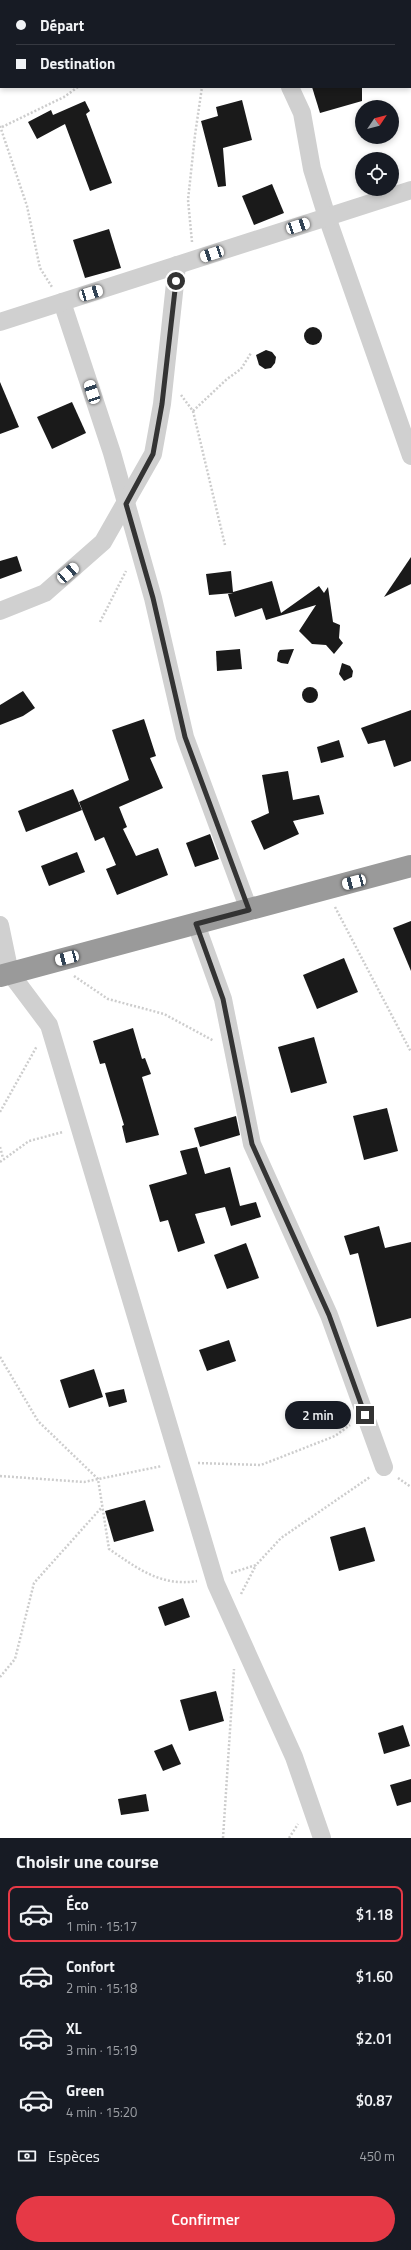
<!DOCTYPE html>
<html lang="fr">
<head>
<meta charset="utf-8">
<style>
	:root { --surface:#171b24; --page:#242831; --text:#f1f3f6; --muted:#9ea1a6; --line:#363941; --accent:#e63946 }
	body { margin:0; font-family:"Titillium Web",sans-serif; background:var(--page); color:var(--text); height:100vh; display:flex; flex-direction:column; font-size:15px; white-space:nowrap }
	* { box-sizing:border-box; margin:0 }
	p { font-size:13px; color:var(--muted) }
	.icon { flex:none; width:22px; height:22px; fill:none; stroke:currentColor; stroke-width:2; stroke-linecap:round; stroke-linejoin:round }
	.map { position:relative; height:1838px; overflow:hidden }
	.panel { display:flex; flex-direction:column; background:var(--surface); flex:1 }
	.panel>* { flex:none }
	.banner { position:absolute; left:0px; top:0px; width:411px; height:88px; box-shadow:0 2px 6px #0003; display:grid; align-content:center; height:88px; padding:0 16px; background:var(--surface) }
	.needle { width:26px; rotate:55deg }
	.controls { position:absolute; left:355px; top:100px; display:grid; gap:8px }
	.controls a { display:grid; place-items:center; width:44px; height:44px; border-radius:50%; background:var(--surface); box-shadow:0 2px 6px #0003; font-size:20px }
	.end { position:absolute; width:18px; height:18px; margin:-9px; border:5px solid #333; background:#fff; box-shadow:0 0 0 2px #fff }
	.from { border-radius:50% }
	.bubble { position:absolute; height:28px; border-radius:14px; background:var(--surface); box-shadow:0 2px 6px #0003; font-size:13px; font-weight:600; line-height:28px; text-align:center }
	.car { position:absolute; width:12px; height:24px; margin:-12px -6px; border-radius:5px; box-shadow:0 0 3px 1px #0007; background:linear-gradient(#fff 24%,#345 0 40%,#fff 0 76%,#345 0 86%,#fff 0) }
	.banner b { display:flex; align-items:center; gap:14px; height:38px; font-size:15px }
	.banner b+b { border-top:1px solid var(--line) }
	.banner i { width:10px; height:10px; background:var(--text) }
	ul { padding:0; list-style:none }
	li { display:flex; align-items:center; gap:12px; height:56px; margin:0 8px 6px; padding:0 8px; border:2px solid transparent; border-radius:8px }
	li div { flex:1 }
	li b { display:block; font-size:15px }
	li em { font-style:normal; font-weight:600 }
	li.active { border-color:var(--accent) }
	li>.icon { width:36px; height:36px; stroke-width:1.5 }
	h2 { padding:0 16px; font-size:18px; line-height:48px }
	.pay { display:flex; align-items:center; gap:10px; height:44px; padding:0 16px; font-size:15px }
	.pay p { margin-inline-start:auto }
	.action { display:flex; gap:8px; margin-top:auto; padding:8px 16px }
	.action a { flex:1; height:46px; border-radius:24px; background:var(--accent); color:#fff; font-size:16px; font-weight:600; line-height:46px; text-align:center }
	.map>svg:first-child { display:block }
</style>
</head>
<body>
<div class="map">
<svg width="411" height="1838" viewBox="0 0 411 1838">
	<rect width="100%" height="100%" fill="#fff"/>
	<!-- building -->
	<g fill="#1a1a1a">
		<polygon points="312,87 362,87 362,101 320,113"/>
		<polygon points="242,100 252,140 223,148 226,186 218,187 201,121 218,116 216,107"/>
		<polygon points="85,101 90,111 86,114 112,183 90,191 65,124 37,139 28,122 51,110 53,115"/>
		<polygon points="272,184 284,213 254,225 242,196"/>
		<polygon points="109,229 121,268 85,278 73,240"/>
		<circle cx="313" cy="336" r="9"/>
		<polygon points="266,350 272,352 276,357 275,363 271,368 265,369 259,365 256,355"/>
		<polygon points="0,382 19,427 0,434"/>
		<polygon points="72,402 86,433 52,449 37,417"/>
		<polygon points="17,556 22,571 0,579 0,561"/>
		<polygon points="411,557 411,584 384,597"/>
		<polygon points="231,571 233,592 272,581 281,613 319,586 324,593 328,587 333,622 340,625 339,638 343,643 334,654 326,645 312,644 299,631 316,605 266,620 262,608 235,617 228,594 233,593 209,595 206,574"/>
		<polygon points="240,649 242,669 217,671 216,651"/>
		<polygon points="294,649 288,664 281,663 277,661 278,653 280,650"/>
		<polygon points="342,663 350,666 353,671 352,677 344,681 339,674"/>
		<circle cx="310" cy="695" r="8"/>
		<polygon points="23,691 35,708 23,716 0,725 0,705"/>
		<polygon points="411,710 411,761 394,767 385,740 368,744 361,728"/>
		<polygon points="144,719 156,756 150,758 163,788 119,807 127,827 123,829 136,856 158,848 168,875 117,895 106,869 116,865 104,837 95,841 79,802 129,780 112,730"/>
		<polygon points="339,740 344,757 321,763 317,747"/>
		<polygon points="288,771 293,800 319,795 324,814 293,821 299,834 264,850 251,821 269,813 262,775"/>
		<polygon points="73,789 82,810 26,832 18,811"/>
		<polygon points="210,834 219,859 195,867 186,843"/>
		<polygon points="77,852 85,872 49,886 41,866"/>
		<polygon points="411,921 411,971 393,928"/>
		<polygon points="344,958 358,992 317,1009 303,975"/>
		<polygon points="133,1028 142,1059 145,1058 151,1074 142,1077 159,1135 126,1143 122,1126 124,1125 105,1063 100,1064 93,1041"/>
		<polygon points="314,1037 327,1083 291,1093 278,1047"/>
		<polygon points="387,1108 398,1151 364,1160 353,1116"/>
		<polygon points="236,1116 240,1135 200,1147 194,1128"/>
		<polygon points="197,1147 205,1174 230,1167 240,1206 256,1202 261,1217 231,1226 225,1207 195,1214 205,1243 178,1252 168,1220 160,1222 149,1185 187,1174 180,1151"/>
		<polygon points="379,1226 385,1248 411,1242 411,1318 377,1327 358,1253 350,1255 344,1236"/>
		<polygon points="246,1243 259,1278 227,1289 214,1255"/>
		<polygon points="229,1340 236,1361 207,1371 199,1350"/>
		<polygon points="94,1369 103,1397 69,1408 60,1380"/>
		<polygon points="124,1389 127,1402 109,1407 105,1393"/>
		<polygon points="145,1500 154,1531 114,1542 105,1511"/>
		<polygon points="365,1527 375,1561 339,1571 330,1537"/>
		<polygon points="183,1598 190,1617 165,1626 158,1607"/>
		<polygon points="216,1691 224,1721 189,1731 180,1700"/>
		<polygon points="403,1725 410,1746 384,1754 378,1733"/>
		<polygon points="172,1744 181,1764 163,1771 154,1751"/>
		<polygon points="411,1779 411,1802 397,1806 390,1785"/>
		<polygon points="146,1794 149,1811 121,1815 118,1799"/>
	</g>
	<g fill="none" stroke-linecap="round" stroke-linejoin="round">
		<!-- path -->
		<g stroke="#cdcdcd" stroke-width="2.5" stroke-dasharray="2 2" stroke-linecap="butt">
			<polyline points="215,1 215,0"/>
			<polyline points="0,126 27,206 40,268 52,287"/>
			<polyline points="2,127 64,97 78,87"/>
			<polyline points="192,242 188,200 195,135 202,87"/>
			<polyline points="181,395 193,411 225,545"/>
			<polyline points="193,411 227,379 241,369 251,353"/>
			<polyline points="100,622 126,571"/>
			<polyline points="335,907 411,1052"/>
			<polyline points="74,976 108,999 164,1014 214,1041"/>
			<polyline points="0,1112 37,1046"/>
			<polyline points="0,1147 3,1158"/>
			<polyline points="0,1162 29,1141 63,1132"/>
			<path d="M 0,1357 L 38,1421 L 98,1479 L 109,1549 C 137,1568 161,1587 197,1581"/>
			<polyline points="198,1463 261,1465 335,1436 350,1425"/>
			<polyline points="0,1476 84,1482 162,1466"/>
			<polyline points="398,1478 411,1487"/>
			<polyline points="231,1573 256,1565 281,1538 370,1477"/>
			<polyline points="241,1594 256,1565"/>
			<polyline points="0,1677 15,1659 34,1583 102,1507"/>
			<polyline points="223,1838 234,1669"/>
			<polyline points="289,1838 298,1824"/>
		</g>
		<!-- minor -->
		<g stroke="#d0d0d0" stroke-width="18">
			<polyline points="250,0 251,1"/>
			<polyline points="290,87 302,113 312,169 327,217 411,456"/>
			<polyline points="62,302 112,453 153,598 185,737 249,910"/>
			<polyline points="0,322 411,190"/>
			<polyline points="0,611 45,593 103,542 153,454 162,404 177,265"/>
			<polyline points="196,924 223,999 252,1144 329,1315 384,1467"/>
			<polyline points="0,925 10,973 49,1025 216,1584 294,1757 322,1838"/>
		</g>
		<!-- highway -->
		<polyline stroke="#9a9a9a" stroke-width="22" points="0,976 411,866"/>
	</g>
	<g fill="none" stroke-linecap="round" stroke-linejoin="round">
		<!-- route -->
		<polyline stroke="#333" stroke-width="5" points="176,281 162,404 153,454 126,504 153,598 185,737 249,910 196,924 223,999 252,1144 329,1315 365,1415"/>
	</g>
</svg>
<div class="controls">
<a><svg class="needle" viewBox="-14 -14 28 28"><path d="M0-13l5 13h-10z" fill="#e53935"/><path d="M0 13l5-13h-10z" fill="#9ea1a6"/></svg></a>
<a><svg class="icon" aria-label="locate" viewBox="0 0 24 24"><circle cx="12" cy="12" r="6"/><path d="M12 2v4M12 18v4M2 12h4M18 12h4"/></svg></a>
</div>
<i class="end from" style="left:176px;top:281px"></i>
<i class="end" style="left:365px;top:1415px"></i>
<div class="bubble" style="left:285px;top:1401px;width:66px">2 min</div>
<i class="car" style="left:298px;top:226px;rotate:72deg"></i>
<i class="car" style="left:212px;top:254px;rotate:252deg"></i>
<i class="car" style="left:91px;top:293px;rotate:73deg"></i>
<i class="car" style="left:92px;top:392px;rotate:342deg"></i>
<i class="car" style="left:68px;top:573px;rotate:49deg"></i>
<i class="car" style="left:354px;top:882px;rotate:255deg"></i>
<i class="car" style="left:67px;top:958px;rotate:255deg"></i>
<div class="banner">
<b><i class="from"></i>Départ</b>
<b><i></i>Destination</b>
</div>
</div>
<section class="panel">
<h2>Choisir une course</h2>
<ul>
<li class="active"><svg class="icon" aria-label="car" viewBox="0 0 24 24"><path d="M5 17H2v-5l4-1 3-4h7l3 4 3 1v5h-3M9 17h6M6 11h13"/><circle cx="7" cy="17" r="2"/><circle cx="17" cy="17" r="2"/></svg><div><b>Éco</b><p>1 min · 15:17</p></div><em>$1.18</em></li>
<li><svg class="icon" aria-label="car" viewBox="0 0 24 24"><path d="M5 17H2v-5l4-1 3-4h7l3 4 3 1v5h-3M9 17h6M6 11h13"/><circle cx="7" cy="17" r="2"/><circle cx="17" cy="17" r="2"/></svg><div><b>Confort</b><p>2 min · 15:18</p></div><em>$1.60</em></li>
<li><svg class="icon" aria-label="car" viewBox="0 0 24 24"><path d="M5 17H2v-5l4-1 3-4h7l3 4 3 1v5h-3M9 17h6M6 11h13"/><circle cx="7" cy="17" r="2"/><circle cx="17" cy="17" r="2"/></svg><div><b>XL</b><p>3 min · 15:19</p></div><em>$2.01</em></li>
<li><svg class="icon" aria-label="car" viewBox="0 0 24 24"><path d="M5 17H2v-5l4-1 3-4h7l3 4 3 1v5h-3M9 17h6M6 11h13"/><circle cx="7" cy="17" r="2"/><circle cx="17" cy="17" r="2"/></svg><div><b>Green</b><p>4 min · 15:20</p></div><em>$0.87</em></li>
</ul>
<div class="pay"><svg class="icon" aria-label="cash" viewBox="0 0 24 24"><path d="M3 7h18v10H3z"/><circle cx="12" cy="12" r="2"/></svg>Espèces<p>450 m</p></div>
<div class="action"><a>Confirmer</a></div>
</section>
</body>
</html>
